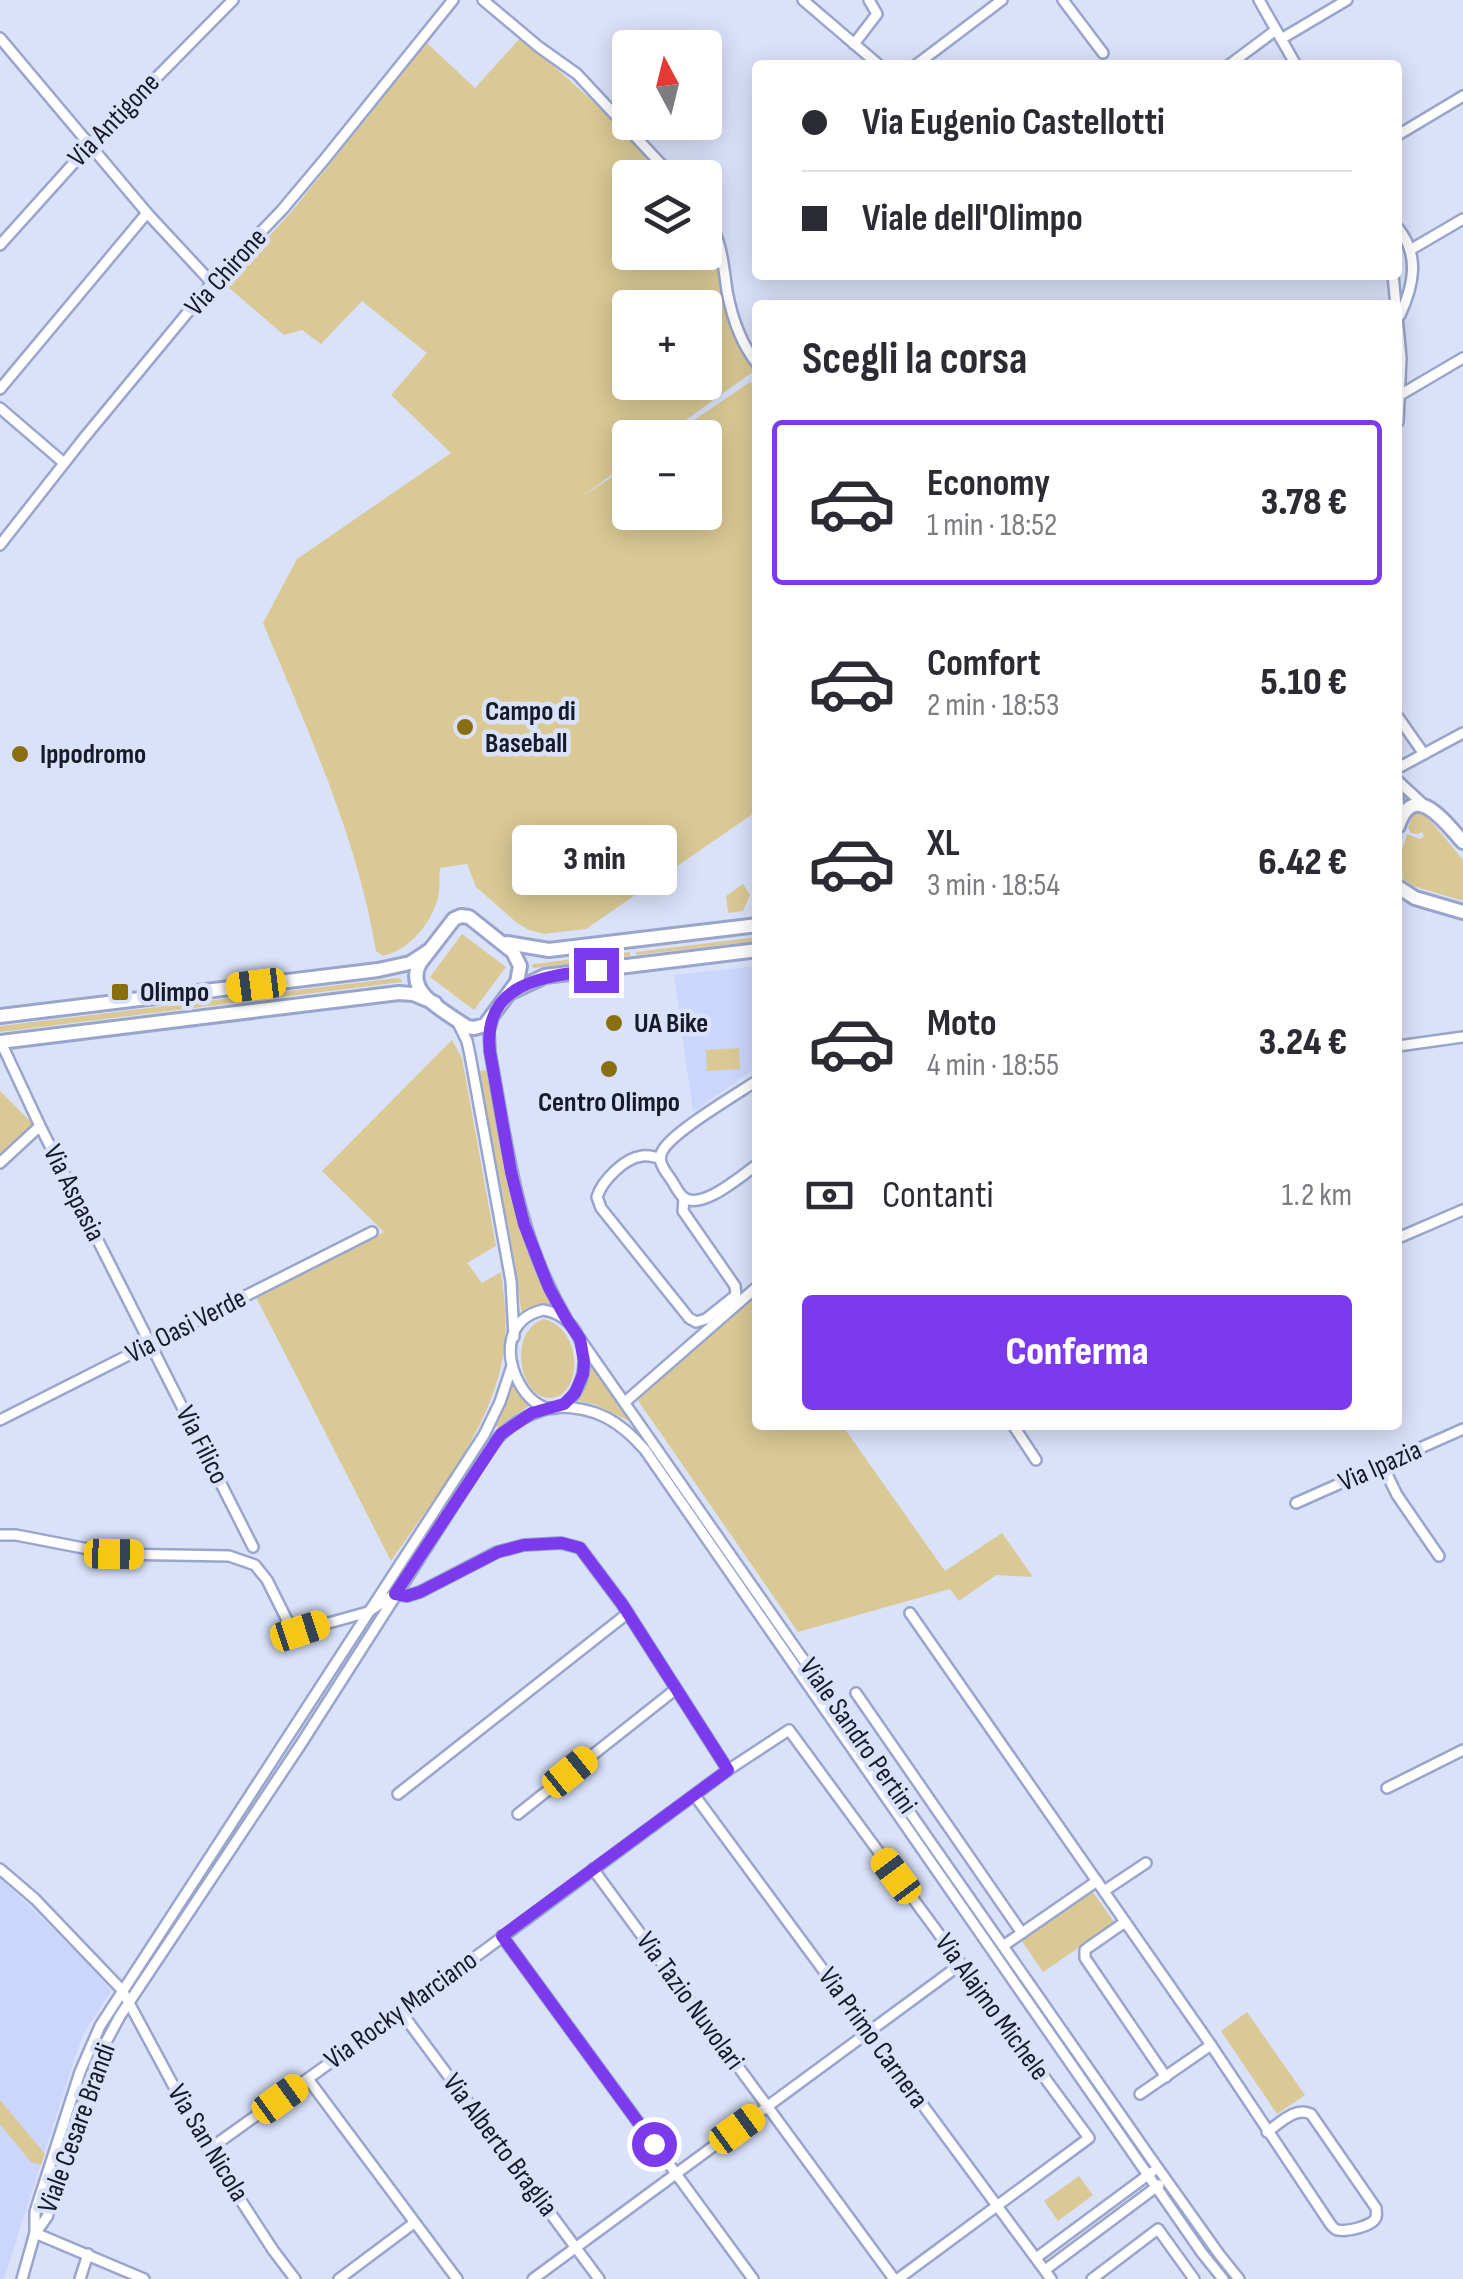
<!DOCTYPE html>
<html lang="it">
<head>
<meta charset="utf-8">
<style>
	:root { --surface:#fff; --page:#f7f7f7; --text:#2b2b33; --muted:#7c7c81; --line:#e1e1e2; --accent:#7c3aed }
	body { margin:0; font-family:"Sofia Sans Condensed",sans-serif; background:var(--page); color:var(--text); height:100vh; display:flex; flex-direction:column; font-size:38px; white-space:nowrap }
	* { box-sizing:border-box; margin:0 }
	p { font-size:32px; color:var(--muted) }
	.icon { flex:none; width:55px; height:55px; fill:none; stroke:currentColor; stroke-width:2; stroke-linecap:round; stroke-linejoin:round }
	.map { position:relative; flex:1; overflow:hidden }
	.side { position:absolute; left:752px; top:300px; width:650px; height:1130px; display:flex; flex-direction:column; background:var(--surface); border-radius:10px; box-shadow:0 5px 25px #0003 }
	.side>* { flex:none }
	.banner { position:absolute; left:752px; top:60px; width:650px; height:220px; border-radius:10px; box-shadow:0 5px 25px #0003; display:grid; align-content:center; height:220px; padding:0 50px; background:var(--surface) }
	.needle { width:65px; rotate:353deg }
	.buttons { position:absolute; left:612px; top:30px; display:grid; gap:20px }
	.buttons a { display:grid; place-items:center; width:110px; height:110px; border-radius:10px; background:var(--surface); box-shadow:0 5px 25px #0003; font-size:50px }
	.end { position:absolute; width:45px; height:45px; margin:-22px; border:12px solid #7c3aed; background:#fff; box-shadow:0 0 0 5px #fff }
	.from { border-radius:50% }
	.bubble { position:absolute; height:70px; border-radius:10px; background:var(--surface); box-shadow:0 5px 25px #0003; font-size:32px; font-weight:800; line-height:70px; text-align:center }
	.car { position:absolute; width:30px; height:60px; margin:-30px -15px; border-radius:12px; box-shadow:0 0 8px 2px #0007; background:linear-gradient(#f5c518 24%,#345 0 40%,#f5c518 0 76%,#345 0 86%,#f5c518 0) }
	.banner b { display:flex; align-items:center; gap:35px; height:95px; font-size:38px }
	.banner b+b { border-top:2px solid var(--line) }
	.banner i { width:25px; height:25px; background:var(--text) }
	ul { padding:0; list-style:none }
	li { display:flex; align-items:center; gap:30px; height:165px; margin:0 20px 15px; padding:0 30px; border:5px solid transparent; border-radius:10px }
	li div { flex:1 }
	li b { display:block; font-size:38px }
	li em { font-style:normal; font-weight:800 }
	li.current { border-color:var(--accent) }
	li>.icon { width:90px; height:90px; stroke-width:1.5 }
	h2 { padding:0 50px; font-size:45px; line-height:120px }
	.pay { display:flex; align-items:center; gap:25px; height:110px; padding:0 50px; font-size:38px }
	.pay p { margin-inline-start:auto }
	.button { display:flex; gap:20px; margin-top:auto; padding:20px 50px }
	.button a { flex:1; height:115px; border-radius:10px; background:var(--accent); color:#fff; font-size:40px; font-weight:800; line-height:115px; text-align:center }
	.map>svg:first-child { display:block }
</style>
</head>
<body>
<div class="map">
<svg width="1463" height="2279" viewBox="0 0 1463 2279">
	<rect width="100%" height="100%" fill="#dae2fa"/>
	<!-- built -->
	<g fill="#cad6fc">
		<polygon points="757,966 757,1067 693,1112 674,975"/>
		<polygon points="0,1879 32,1908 95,1972 111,1991 84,2033 75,2057 4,2279 0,2279"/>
	</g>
	<!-- green -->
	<g fill="#dac995" fill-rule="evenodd">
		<path d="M 521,37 L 605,112 L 668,177 L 630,178 L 630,252 L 705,252 L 705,224 C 718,249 718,276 724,303 C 730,329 740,349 754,371 L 662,437 L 630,438 L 630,461 L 583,496 L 630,465 L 630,512 L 705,512 L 705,438 L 669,437 L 750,382 L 757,386 L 757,811 L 586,929 L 544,934 L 529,930 L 517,923 L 476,887 L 467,864 L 440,868 C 439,876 440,884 439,892 C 435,920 410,950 383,956 L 376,951 C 357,836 307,729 263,623 L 297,559 L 451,453 L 391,395 L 427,353 L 362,301 L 321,344 L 302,330 L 284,335 L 228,287 L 229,280 L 293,210 L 427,43 L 475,88 ZM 630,308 L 705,308 L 705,382 L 630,382 Z"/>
		<polygon points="1419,811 1431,821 1463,860 1463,901 1413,886 1403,879 1398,862 1407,834 1420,839 1424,836 1422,832 1418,834 1411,833 1408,828 1413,814"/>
		<polygon points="743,884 750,895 743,911 728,913 726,896"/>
		<polygon points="462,934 506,967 474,1010 430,977"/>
		<polygon points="757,937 757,941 636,955 636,952"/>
		<polygon points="630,952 630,956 534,968 531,966 534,964"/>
		<polygon points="397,978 401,979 402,982 0,1032 0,1026"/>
		<path d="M 452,1040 L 462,1058 L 496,1246 L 467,1263 L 482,1283 L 501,1272 C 505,1300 508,1329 503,1357 C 489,1433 433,1499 391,1561 L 256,1297 L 384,1232 L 322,1171 Z"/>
		<polygon points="739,1048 740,1069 707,1071 706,1050"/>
		<path d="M 486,1070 C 501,1151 511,1233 552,1306 L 533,1309 L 522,1317 L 515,1263 L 479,1071 Z"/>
		<polygon points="0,1091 33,1124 0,1156"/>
		<polygon points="751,1296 758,1305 758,1425 842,1425 945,1571 1002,1533 1033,1577 996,1575 959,1601 950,1589 798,1632 635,1396"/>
		<path d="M 544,1319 C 583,1329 583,1395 551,1398 C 520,1400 506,1332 544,1319 Z"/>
		<polygon points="587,1363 590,1363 629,1421 594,1404 574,1400"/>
		<polygon points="512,1383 514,1383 531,1405 508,1419 498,1428 496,1426"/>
		<polygon points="1092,1891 1115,1923 1043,1972 1021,1940"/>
		<polygon points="1247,2012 1305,2095 1277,2114 1221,2031"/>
		<polygon points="0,2100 45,2154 41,2165 31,2162 0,2124"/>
		<polygon points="1079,2176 1093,2195 1058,2221 1044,2201"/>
	</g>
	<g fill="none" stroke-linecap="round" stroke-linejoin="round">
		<defs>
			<g id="street">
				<polyline points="483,0 539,47 577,74 674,178"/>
				<polyline points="803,0 879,65"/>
				<polyline points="1063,0 1103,53"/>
				<polyline points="1259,0 1296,65"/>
				<polyline points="0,38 147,213 212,283"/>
				<polyline points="1281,39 1347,0"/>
				<polyline points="854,44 877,14 869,0"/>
				<polyline points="916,65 1002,0"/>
				<polyline points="1229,65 1276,30"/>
				<polyline points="1398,135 1463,96"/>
				<path d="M 705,215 C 722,238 723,264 727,291 C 732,318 741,344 758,365"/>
				<path d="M 1398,228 C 1420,255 1414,285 1400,315"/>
				<polyline points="0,245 90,145 233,0"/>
				<polyline points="1410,250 1463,219"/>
				<polyline points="1393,275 1401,358 1398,422"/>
				<polyline points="0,389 147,213"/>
				<polyline points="1400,395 1463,358"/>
				<polyline points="0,408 64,463"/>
				<polyline points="0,545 84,438 212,283 282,210 324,160 453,0"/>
				<polyline points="1398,717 1424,754"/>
				<polyline points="1398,768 1463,733"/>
				<polyline points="1398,781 1424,805"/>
				<polyline points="1398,792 1399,819"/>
				<path d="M 492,1021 L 489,1031 L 490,1052 C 508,1149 516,1233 567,1320"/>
				<polyline points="458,1023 467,1041 470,1055 511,1281 514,1337"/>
				<polyline points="3,1041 4,1049 40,1126 253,1547"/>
				<polyline points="1398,1046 1463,1037"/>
				<path d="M 758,1080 C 737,1094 674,1131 663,1150 C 656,1160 664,1169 670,1178 C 674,1183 678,1193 683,1197 C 701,1212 742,1175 758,1164"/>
				<path d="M 660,1158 C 654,1157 648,1155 642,1156 C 624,1158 602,1181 597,1197 L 601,1208 L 689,1318 L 696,1322 L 706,1319 L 736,1295 L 735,1286 L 683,1211 L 684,1198"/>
				<polyline points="0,1163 40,1126"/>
				<polyline points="1398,1238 1463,1210"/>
				<path d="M 543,1310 C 577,1315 592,1353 580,1383 C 545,1464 466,1328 543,1310 Z"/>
				<polyline points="580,1339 1150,2157 1219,2254 1239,2279"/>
				<polyline points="625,1402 758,1286"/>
				<path d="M 558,1407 C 596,1407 620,1421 645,1450 L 1202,2253 L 1223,2279"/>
				<polyline points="0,1420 372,1232"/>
				<polyline points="1013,1425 1036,1460"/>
				<polyline points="1382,1464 1397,1495 1439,1556"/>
				<polyline points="1296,1503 1463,1429"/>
				<polyline points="0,1535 16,1535 114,1554 229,1556 255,1565 267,1580 288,1622 300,1631 368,1612 395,1594 407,1596 420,1592 497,1552 524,1545 561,1543 580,1548 622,1604 728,1770"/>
				<path d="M 910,1613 L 1211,2045 L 1331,2225 C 1333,2227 1335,2230 1338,2230 C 1346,2232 1374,2226 1376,2217 C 1377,2214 1376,2211 1376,2208 L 1311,2114 C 1296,2106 1280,2123 1267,2132"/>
				<polyline points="856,1693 1022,1933"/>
				<polyline points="1387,1788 1463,1750"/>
				<polyline points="398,1794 628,1613"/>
				<polyline points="695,1796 1051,2279"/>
				<polyline points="518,1814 676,1689"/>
				<polyline points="0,1869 35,1899 122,1990 208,2150 273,2250 295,2279"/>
				<polyline points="593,1869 894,2279"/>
				<polyline points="1104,1891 1146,1863"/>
				<polyline points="1125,1922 1089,1947 1085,1950 1085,1958 1166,2077"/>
				<polyline points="502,1936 753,2279"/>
				<polyline points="1003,1946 1097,1881"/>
				<polyline points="401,2012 599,2279"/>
				<polyline points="308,2079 457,2279"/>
				<polyline points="1140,2094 1211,2045"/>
				<polyline points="208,2150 401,2012 728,1770 789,1730 1089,2138 898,2279"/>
				<path d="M 37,2231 L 47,2217 L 99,2055 L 120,2016 L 301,1744 L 492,1445 C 508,1425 525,1415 550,1408"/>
				<polyline points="35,2233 144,2279"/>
				<polyline points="1036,2258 1152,2172"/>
				<polyline points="1045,2270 1159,2185"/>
				<polyline points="22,2279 35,2233 35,2212 80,2072 100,2026 484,1435 500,1402 512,1366"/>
				<polyline points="80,2279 88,2254"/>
				<polyline points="339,2279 414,2223"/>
				<polyline points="533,2279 961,1964"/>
				<polyline points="1092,2279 1158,2229 1194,2279"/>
			</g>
			<g id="secondary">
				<path d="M 1398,826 C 1414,779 1445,822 1463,842"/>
				<polyline points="1398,887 1415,898 1463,912"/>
				<path d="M 461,916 L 469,917 L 513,952 L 520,966 L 517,982 L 485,1025 L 474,1028 L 467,1027 C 447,1012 403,993 420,963 L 454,919 Z"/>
				<polyline points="507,943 549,950 758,925"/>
				<polyline points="511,992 545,976 758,950"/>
				<polyline points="0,1016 378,970 410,963 430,950"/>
				<polyline points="0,1042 399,993 413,994 435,1003"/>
			</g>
		</defs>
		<!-- street casing -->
		<use href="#street" stroke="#99a5cc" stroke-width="14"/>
		<!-- secondary casing -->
		<use href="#secondary" stroke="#99a5cc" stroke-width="18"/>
		<!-- street -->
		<use href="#street" stroke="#fff" stroke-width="9"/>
		<!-- secondary -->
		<use href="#secondary" stroke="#fff" stroke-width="12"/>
	</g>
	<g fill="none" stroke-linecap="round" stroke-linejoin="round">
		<!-- route -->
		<path stroke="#7c3aed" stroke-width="12" d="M 596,970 C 543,976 482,983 490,1052 L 511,1172 L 524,1224 L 549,1288 L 567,1320 L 580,1339 L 584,1361 L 583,1374 L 575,1393 L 564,1404 L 532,1413 L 501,1434 L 395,1594 L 407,1596 L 420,1592 L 498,1552 L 524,1545 L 562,1543 L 580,1548 L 622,1604 L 728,1770 L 502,1936 L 654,2144"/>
	</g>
	<!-- markers -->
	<g fill="#896f0f" stroke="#dae2fa" stroke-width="4">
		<circle cx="465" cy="727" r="10"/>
		<circle cx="20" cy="754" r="10"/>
		<rect x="110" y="982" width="20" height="20" rx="5"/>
		<circle cx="614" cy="1023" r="10"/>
		<circle cx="609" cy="1069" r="10"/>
	</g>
	<g text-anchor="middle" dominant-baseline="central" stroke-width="9" stroke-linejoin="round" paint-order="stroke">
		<!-- street labels -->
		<g font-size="28" fill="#171b29" stroke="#dae2fa">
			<text transform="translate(114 120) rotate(-46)">Via Antigone</text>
			<text transform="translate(226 272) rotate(-48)">Via Chirone</text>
			<text transform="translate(74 1193) rotate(63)">Via Aspasia</text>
			<text transform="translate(186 1326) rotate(-27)">Via Oasi Verde</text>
			<text transform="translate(202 1445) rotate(63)">Via Filico</text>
			<text transform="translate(1380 1466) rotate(-24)">Via Ipazia</text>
			<text transform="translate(858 1736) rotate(55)">Viale Sandro Pertini</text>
			<text transform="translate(690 2001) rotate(54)">Via Tazio Nuvolari</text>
			<text transform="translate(992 2007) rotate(54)">Via Alajmo Michele</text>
			<text transform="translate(401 2010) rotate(-36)">Via Rocky Marciano</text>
			<text transform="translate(873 2038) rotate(54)">Via Primo Carnera</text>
			<text transform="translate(77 2128) rotate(-70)">Viale Cesare Brandi</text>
			<text transform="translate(208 2143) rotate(59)">Via San Nicola</text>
			<text transform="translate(500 2145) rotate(53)">Via Alberto Braglia</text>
		</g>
		<!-- poi labels -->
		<g font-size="28" font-weight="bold" fill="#171b29" stroke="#dae2fa" text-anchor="start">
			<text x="485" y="711">Campo di<tspan x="485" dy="32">Baseball</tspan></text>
			<text x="40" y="754">Ippodromo</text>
			<text x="140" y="992">Olimpo</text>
			<text x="634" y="1023">UA Bike</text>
			<text x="609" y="1102" text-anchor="middle">Centro Olimpo</text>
		</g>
	</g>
</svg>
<div class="buttons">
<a><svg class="needle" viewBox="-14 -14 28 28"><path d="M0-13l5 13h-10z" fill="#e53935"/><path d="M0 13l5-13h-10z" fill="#7c7c81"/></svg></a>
<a><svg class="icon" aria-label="layers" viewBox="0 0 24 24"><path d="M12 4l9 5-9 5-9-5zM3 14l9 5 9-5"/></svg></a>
<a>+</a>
<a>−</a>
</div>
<i class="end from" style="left:654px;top:2144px"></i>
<i class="end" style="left:596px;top:970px"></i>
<div class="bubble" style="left:512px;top:825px;width:165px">3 min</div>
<i class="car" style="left:256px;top:985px;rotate:263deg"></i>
<i class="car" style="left:114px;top:1554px;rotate:91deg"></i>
<i class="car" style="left:300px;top:1631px;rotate:72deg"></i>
<i class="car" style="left:570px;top:1772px;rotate:51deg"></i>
<i class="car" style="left:896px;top:1876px;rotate:323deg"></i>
<i class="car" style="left:280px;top:2099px;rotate:54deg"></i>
<i class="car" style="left:737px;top:2129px;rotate:54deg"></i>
<div class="banner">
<b><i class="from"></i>Via Eugenio Castellotti</b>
<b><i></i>Viale dell'Olimpo</b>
</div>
<section class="side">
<h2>Scegli la corsa</h2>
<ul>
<li class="current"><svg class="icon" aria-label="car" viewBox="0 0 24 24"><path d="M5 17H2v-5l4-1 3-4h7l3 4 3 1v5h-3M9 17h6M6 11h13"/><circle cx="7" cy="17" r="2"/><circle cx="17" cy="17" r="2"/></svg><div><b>Economy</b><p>1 min · 18:52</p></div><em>3.78 €</em></li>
<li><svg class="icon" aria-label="car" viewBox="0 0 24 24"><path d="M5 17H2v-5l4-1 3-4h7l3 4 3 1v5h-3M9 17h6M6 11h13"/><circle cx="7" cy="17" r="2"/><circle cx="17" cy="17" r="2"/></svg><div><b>Comfort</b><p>2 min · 18:53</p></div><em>5.10 €</em></li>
<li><svg class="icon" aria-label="car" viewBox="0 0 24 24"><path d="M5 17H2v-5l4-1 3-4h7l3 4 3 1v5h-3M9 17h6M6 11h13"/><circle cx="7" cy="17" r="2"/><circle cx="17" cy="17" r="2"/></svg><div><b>XL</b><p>3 min · 18:54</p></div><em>6.42 €</em></li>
<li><svg class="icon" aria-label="car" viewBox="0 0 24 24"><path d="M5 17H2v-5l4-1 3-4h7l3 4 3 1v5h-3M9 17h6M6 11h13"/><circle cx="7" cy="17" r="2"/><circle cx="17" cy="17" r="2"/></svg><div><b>Moto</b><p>4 min · 18:55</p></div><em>3.24 €</em></li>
</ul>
<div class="pay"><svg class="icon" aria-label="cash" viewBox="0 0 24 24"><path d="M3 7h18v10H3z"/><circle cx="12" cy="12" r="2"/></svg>Contanti<p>1.2 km</p></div>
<div class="button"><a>Conferma</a></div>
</section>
</div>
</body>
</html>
